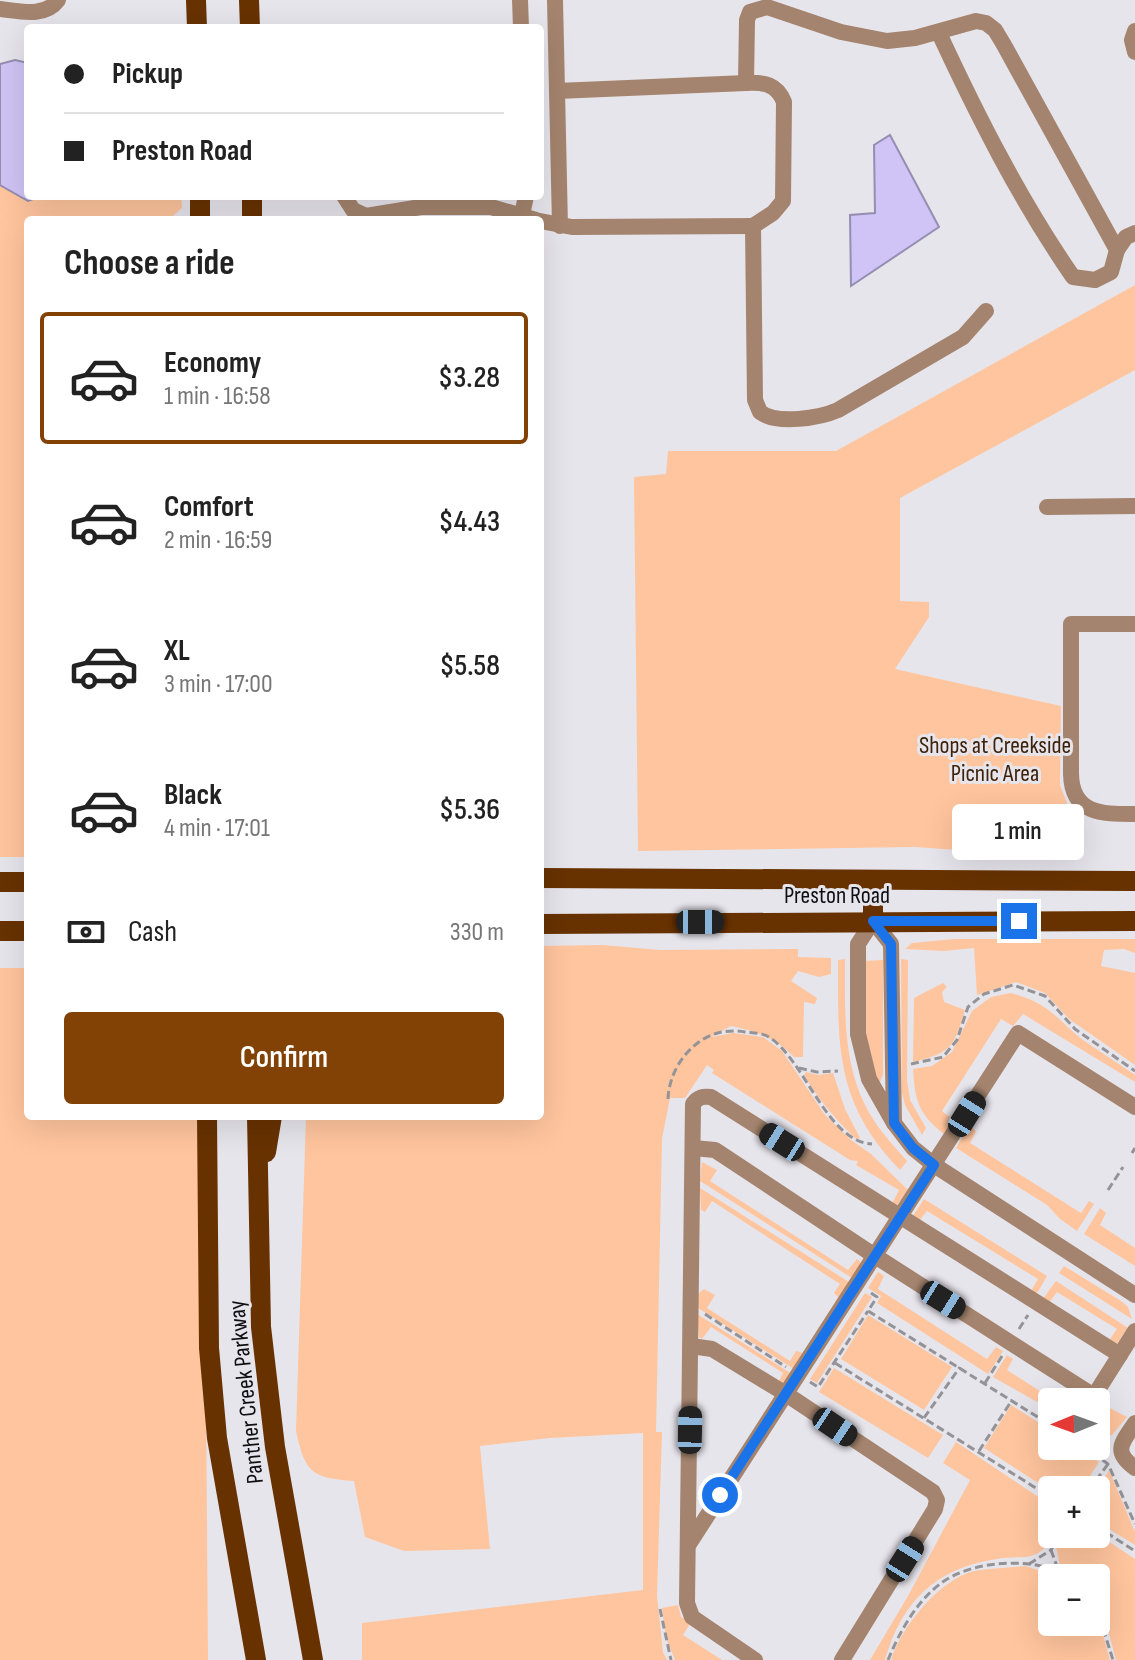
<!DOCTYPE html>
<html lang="en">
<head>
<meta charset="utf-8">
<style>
	:root { --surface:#fff; --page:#f2f2f2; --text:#222; --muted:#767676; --line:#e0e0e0; --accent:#824206 }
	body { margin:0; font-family:"Sofia Sans Condensed",sans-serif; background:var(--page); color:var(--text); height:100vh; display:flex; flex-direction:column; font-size:30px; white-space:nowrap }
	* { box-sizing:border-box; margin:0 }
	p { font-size:26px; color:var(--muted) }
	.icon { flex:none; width:44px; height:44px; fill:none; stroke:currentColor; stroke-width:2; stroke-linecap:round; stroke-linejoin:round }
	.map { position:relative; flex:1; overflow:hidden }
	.panel { position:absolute; left:24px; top:216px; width:520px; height:904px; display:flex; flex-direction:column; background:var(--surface); border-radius:8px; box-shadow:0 8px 32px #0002 }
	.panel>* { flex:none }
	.hud { position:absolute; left:24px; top:24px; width:520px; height:176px; border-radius:8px; box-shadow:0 8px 32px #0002; display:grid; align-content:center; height:176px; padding:0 40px; background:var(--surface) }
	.needle { width:52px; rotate:269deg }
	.fabs { position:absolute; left:1038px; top:1388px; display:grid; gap:16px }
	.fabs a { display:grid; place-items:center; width:72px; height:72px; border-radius:8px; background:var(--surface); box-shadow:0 8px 32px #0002; font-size:40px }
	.end { position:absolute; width:36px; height:36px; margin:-18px; border:10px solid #1a73e8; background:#fff; box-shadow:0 0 0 4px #fff }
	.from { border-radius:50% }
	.bubble { position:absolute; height:56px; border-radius:8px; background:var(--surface); box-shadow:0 8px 32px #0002; font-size:26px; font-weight:600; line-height:56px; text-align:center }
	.car { position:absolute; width:24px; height:48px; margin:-24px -12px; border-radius:10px; box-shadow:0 0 6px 2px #0007; background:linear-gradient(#222 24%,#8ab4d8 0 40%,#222 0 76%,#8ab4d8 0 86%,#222 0) }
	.hud b { display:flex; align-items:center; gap:28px; height:76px; font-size:30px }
	.hud b+b { border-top:2px solid var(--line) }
	.hud i { width:20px; height:20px; background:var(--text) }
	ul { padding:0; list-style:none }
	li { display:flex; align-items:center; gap:24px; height:132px; margin:0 16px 12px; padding:0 24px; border:4px solid transparent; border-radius:8px }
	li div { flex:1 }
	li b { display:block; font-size:30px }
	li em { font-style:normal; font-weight:600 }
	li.active { border-color:var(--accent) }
	li>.icon { width:72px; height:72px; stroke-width:1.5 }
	h2 { padding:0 40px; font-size:36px; line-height:96px }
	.pay { display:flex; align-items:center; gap:20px; height:88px; padding:0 40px; font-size:30px }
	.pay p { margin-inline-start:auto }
	.button { display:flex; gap:16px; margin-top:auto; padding:16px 40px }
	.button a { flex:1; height:92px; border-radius:8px; background:var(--accent); color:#fff; font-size:32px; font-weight:600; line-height:92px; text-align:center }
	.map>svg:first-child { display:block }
</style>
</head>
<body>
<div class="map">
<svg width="1135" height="1660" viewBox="0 0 1135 1660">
	<rect width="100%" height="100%" fill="#e7e5ec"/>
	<!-- green -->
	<g fill="#ffc59e">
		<polygon points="0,185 28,201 42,196 181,196 182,208 168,220 28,220 28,857 0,857"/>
		<polygon points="1135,285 1135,370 900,498 900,601 929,602 929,617 895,669 1061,706 1060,785 1072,816 1072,838 1058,835 1043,844 1040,853 1030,855 915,847 638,851 634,477 666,474 668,451 836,451"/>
		<polygon points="954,939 1135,939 1135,953 1124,949 1104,950 1101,966 1135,973 1135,1065 1069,1019 1045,993 1016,982 977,995 974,948 944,951 905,949 912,943"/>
		<path d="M 603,945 L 660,950 L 798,949 L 798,957 L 831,958 L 831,974 L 819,977 L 798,971 L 791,981 L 817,998 L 815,1004 L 804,1002 L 803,1057 L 794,1057 C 776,1038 756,1031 731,1026 L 711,1037 L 733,1033 L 763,1037 L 782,1051 L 825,1115 L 851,1140 L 871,1154 L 908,1190 L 897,1205 L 894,1205 L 893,1202 L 899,1190 L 856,1165 L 858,1161 L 850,1160 L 712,1073 L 714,1070 L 707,1065 L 685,1098 L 670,1098 L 662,1139 L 656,1432 L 662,1432 L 657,1596 L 663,1652 L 667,1660 L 362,1660 L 362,1623 L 643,1590 L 643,1433 L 550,1438 L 480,1446 L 490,1549 L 404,1551 L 365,1537 L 354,1481 C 312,1478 305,1473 296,1431 L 306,1116 L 540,1116 L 540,946 Z"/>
		<path d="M 845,959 C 845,1015 842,1073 875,1122 C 884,1136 896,1148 907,1161 L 900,1170 C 835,1103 838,1047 838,960 Z"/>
		<polygon points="901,959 908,960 907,1080 910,1100 926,1128 922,1135 905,1105 902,1092"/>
		<polygon points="883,960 883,1074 880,1082 876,1081 865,1043 864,961"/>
		<polygon points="0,968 28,968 28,1116 201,1116 204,1124 208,1660 0,1660"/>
		<path d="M 943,983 L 947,987 L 942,992 L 944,1002 L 965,1010 C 954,1047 951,1053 913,1062 L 914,998 Z"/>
		<path d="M 1011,993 C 1051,1004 1054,1017 1083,1040 C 1100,1052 1118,1063 1135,1075 L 1135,1082 L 1023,1014 L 1013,1026 L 1001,1019 L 942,1111 L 953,1120 L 944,1134 C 918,1114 915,1100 913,1069 L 932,1066 L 952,1052 L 972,1011 L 991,997 Z"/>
		<path d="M 806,1072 L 818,1075 L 833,1073 L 845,1109 L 860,1138 L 857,1140 C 836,1120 819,1100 804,1075 Z"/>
		<polygon points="968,1128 973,1128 976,1132 970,1143 1081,1213 1089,1201 1094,1204 1077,1231 1060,1219 1047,1205 956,1148"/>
		<polygon points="702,1162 717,1170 710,1181 848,1270 857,1259 860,1261 861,1265 852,1278 700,1181"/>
		<polygon points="700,1188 849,1282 839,1298 834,1293 840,1284 712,1201 705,1212 701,1210"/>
		<polygon points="924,1199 1047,1276 1036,1295 1031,1291 1038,1279 927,1211 919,1221 913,1216"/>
		<polygon points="1100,1208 1106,1213 1100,1225 1135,1248 1135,1266 1084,1234"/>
		<polygon points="1064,1266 1121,1301 1128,1307 1132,1319 1059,1273"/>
		<polygon points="878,1272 884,1276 878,1289 987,1359 996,1347 1003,1351 988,1374 877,1303 881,1296 868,1288"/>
		<polygon points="1056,1281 1128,1328 1116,1345 1112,1344 1110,1339 1117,1329 1057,1292 1048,1304 1042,1300"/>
		<polygon points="704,1289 715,1295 707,1308 790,1361 796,1351 803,1353 794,1369 698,1308 698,1294"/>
		<polygon points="865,1293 872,1297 817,1383 810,1379"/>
		<polygon points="697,1314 792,1374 783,1387 779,1381 783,1373 711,1327 702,1339 699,1337"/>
		<polygon points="868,1315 952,1367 924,1410 841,1359"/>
		<polygon points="1007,1355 1013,1359 1007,1370 1043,1393 1037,1402 993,1377"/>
		<polygon points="834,1368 943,1435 928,1458 819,1392"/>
		<polygon points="1100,1403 1127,1417 1112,1435 1099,1440 1096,1438 1096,1407"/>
		<polygon points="1011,1405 1052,1431 1052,1446 1075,1446 1099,1462 1081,1490 1052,1490 1052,1492 984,1448"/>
		<path d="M 956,1442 L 1052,1506 L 1052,1534 L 1055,1534 C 1036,1565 1026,1554 997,1559 C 936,1568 902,1601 885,1660 L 870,1660 L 908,1596 L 970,1480 L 943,1463 Z"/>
		<polygon points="1109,1470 1135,1532 1135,1545 1096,1521 1096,1495"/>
		<polygon points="1096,1533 1135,1559 1135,1660 1116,1660 1102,1607 1096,1599 1096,1578 1075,1578 1060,1566 1056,1547 1064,1534"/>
		<path d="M 1025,1566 L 1064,1578 L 1052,1578 L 1052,1622 L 1096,1622 L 1096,1610 L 1110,1660 L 891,1660 C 901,1627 940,1579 974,1571 C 990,1568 1008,1568 1025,1566 Z"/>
		<polygon points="678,1605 681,1617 691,1622 683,1635 722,1660 675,1660 666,1638 662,1608"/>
	</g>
	<!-- water -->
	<g fill="#cfc4f5" stroke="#958eb1" stroke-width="2">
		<polygon points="15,60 28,63 28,196 41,196 28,201 0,185 0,64"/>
		<polygon points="890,135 939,227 851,286 850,215 875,213 874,145"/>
	</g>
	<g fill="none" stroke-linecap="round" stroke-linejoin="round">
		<!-- path -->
		<g stroke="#949398" stroke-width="3" stroke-dasharray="8 4" stroke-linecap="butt">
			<polyline points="911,1064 943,1057 957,1040 968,1007 984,994 1013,985 1045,996 1075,1029 1135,1071"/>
			<polyline points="799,1068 817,1072 838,1071"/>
			<path d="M 668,1099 C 669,1076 681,1055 699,1042 C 712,1032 730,1029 745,1032 C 753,1033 763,1033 769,1037 C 805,1060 827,1142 872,1144"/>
			<polyline points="1132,1153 1135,1148"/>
			<polyline points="1108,1190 1123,1167"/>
			<polyline points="871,1293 877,1297 868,1311 1052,1426"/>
			<polyline points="705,1314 786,1367"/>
			<polyline points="1019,1329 1028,1315"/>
			<polyline points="835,1363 1052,1498"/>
			<polyline points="810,1382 818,1387 868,1311"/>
			<polyline points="985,1383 1002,1356"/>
			<polyline points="924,1418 960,1367"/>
			<polyline points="1083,1446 1108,1464 1135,1524"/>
			<polyline points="979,1451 1012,1400"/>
			<polyline points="1089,1490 1108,1464"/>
			<polyline points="1096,1526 1135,1551"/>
			<polyline points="1051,1550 1059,1572"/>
			<polyline points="1029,1564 1051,1550 1060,1534"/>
			<polyline points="1096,1606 1113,1660"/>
			<polyline points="660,1609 671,1660"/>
			<path d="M 888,1660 C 899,1633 916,1602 940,1584 C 970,1560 1038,1555 1070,1578"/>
		</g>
		<!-- minor -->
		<g stroke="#a4846e" stroke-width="16">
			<polyline points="520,0 521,28"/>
			<polyline points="555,0 560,226"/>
			<path d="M 0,9 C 19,11 45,18 58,0"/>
			<polyline points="1135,31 1132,40 1135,52"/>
			<path d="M 939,33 C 978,117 1020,200 1073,277 L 1095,280 L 1111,272 L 1117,250"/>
			<polyline points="557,91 746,83"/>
			<polyline points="344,196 353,210 366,216 421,207 491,207 536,220"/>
			<polyline points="522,215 526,196"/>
			<polyline points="540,221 572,227 753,226"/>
			<path d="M 986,311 L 963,337 L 838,410 C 820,418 777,425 760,412 L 755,400 L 753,226 L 773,213 L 783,201 L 784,102 C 777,84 764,82 746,83 L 747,20 L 750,12 L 767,7 L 841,32 L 887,41 L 915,38 L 976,21 L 986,23 L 995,30 L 1004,45 L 1117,250 L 1126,237 L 1135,233"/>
			<polyline points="1047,507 1135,506"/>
			<path d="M 1135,624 L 1071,624 L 1071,774 C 1072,815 1103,814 1135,814"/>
			<polygon points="873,921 891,944 894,1123 869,1079 858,1034 858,944"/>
			<polyline points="894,1123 913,1148 934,1165 1135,1295"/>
			<polyline points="693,1148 715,1150 875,1256 1094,1396 1135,1331"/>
			<polyline points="691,1346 712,1349 786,1394 933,1492 937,1500 935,1509 842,1660"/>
			<path d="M 1135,1423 C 1122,1443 1112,1451 1135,1468"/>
			<polyline points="689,1544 1018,1033 1135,1107"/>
			<path d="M 755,1660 L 692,1617 L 687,1603 L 693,1104 C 698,1097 703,1096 711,1097 L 1120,1355"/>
		</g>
		<!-- major -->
		<g stroke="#683200" stroke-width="20">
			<polyline points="196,0 197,28"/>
			<polyline points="249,0 250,28"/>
			<polyline points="200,196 200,220"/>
			<polyline points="252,196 252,220"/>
			<polyline points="540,878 1135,881"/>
			<polyline points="873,881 873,921"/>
			<polyline points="0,882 28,882"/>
			<polyline points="540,924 1135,921"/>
			<polyline points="0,931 28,931"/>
			<polyline points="207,1116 209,1348 217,1438 256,1660"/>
			<polyline points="257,1116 261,1327 275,1447 313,1660"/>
			<polyline points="266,1152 272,1116"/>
		</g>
	</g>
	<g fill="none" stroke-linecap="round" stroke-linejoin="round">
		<!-- route -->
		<polyline stroke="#1a73e8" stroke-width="10" points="720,1495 934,1165 913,1148 894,1123 891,944 873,921 1019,921"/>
	</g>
	<g text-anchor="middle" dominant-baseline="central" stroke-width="6" stroke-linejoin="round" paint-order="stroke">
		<!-- park labels -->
		<g font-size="24" fill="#3e2109" stroke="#e7e5ec">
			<text x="995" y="745">Shops at Creekside<tspan x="995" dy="28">Picnic Area</tspan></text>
		</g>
		<!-- street labels -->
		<g font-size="24" fill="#0f0f11" stroke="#e7e5ec">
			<text x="837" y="895">Preston Road</text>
			<text transform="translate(246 1392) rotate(-96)">Panther Creek Parkway</text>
		</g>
	</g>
</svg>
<div class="fabs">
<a><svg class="needle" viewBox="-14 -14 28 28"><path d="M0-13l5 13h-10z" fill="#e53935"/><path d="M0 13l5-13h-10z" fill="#767676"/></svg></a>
<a>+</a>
<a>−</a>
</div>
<i class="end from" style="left:720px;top:1495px"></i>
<i class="end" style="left:1019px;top:921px"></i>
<div class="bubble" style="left:952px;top:804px;width:132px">1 min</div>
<i class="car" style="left:700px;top:922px;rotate:90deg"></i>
<i class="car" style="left:967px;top:1114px;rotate:32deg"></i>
<i class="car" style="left:782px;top:1142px;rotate:302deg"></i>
<i class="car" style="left:943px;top:1300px;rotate:122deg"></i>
<i class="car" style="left:835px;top:1427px;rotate:124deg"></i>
<i class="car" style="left:690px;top:1430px;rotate:1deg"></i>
<i class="car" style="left:905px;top:1559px;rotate:32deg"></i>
<div class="hud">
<b><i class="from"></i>Pickup</b>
<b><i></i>Preston Road</b>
</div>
<section class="panel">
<h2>Choose a ride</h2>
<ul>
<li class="active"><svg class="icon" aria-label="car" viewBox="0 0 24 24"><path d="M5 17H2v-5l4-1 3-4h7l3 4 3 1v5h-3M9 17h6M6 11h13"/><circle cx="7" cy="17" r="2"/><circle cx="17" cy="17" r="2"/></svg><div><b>Economy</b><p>1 min · 16:58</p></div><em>$3.28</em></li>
<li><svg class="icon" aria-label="car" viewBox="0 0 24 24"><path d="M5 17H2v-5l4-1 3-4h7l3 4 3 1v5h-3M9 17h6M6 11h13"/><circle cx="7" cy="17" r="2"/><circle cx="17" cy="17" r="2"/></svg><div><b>Comfort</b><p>2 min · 16:59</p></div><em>$4.43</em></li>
<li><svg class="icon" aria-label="car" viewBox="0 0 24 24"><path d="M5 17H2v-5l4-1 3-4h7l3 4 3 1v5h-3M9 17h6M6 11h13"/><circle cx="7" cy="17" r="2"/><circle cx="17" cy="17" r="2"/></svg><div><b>XL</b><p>3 min · 17:00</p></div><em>$5.58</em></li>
<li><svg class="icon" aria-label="car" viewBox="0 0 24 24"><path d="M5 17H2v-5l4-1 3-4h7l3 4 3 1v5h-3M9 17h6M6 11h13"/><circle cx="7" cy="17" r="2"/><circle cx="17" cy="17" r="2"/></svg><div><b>Black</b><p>4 min · 17:01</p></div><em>$5.36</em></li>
</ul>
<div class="pay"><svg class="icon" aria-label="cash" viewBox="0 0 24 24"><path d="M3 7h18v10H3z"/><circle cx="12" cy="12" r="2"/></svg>Cash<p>330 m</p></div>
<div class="button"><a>Confirm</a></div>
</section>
</div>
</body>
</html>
